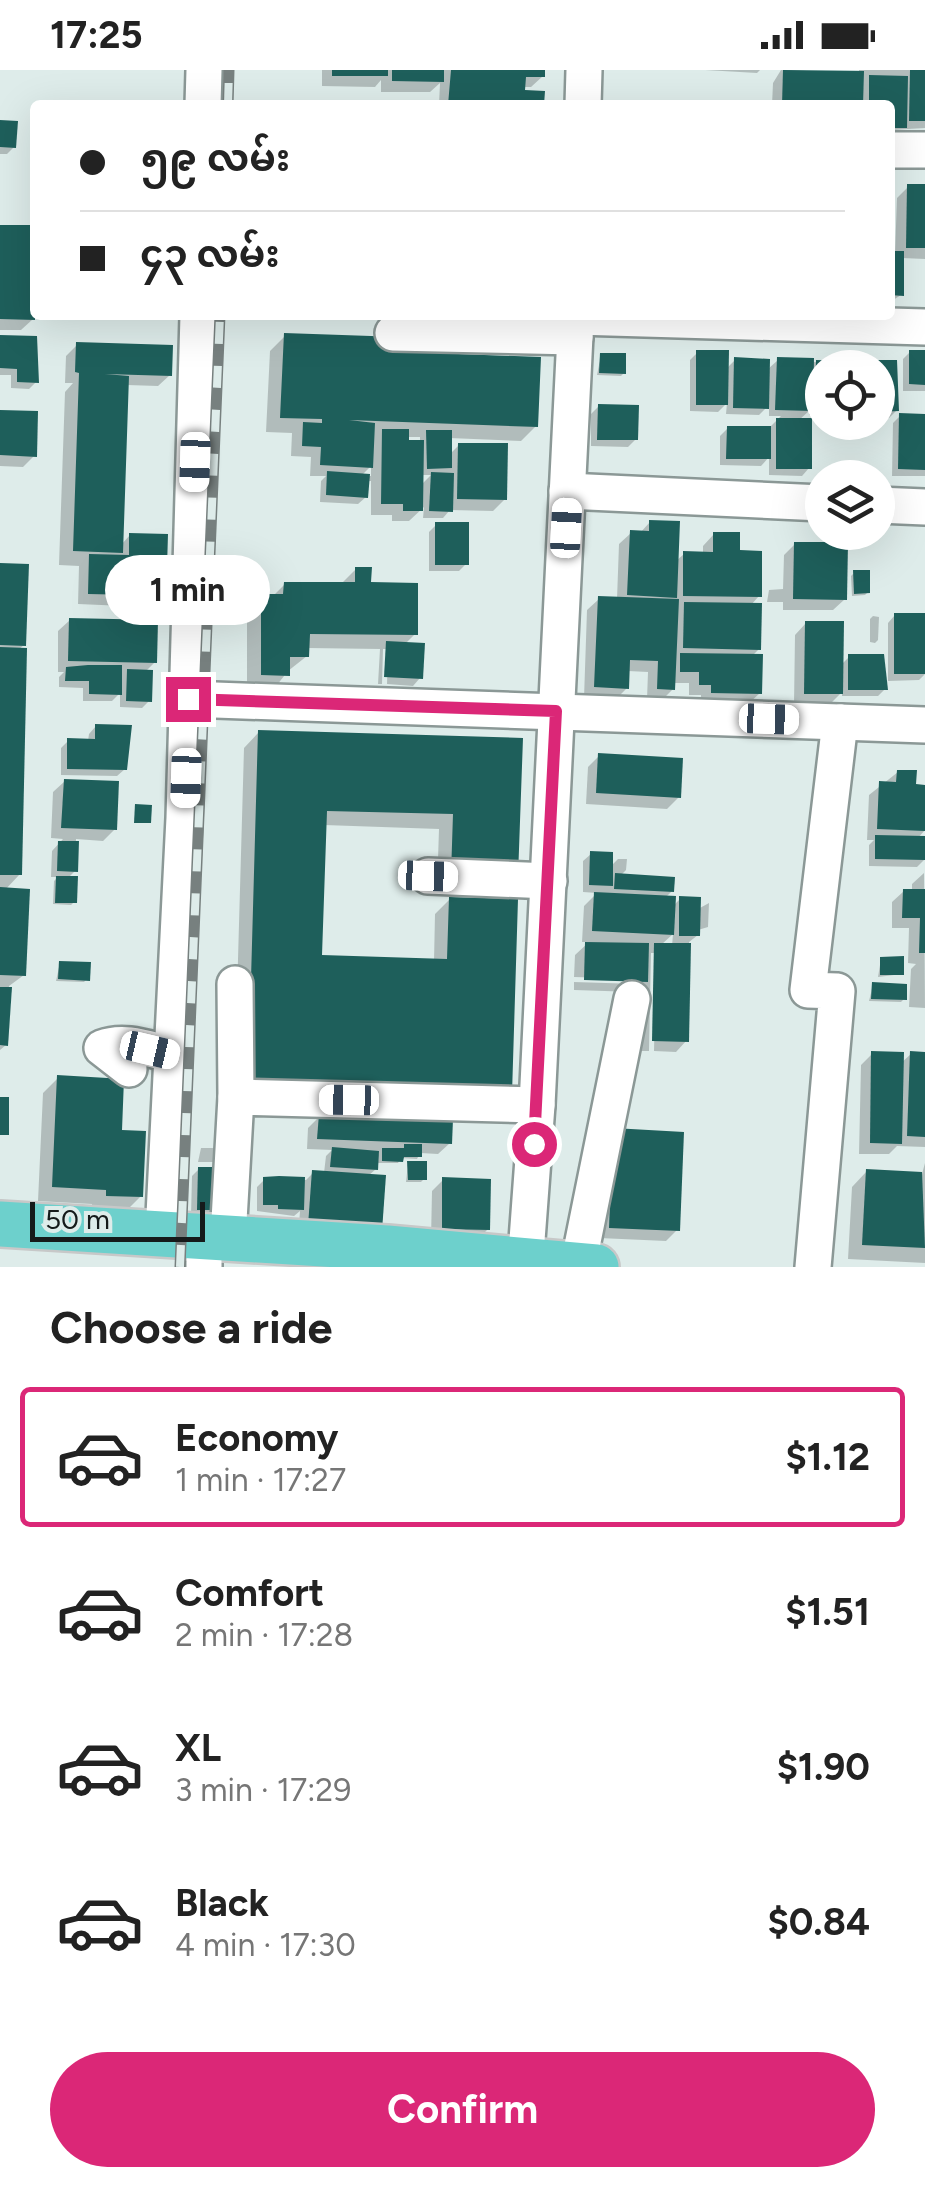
<!DOCTYPE html>
<html lang="en">
<head>
<meta charset="utf-8">
<style>
	:root { --surface:#fff; --page:#f6f6f6; --text:#222; --muted:#767676; --line:#e0e0e0; --accent:#db2777 }
	body { margin:0; font-family:Figtree,"Noto Sans Myanmar",sans-serif; background:var(--page); color:var(--text); height:100vh; display:flex; flex-direction:column; font-size:38px; white-space:nowrap }
	* { box-sizing:border-box; margin:0 }
	p { font-size:32px; color:var(--muted) }
	.icon { flex:none; width:55px; height:55px; fill:none; stroke:currentColor; stroke-width:2; stroke-linecap:round; stroke-linejoin:round }
	.map { position:relative; height:1197px; overflow:hidden }
	.details { display:flex; flex-direction:column; background:var(--surface); flex:1 }
	.details>* { flex:none }
	.banner { position:absolute; left:30px; top:30px; width:865px; height:220px; border-radius:10px; box-shadow:0 10px 40px #0002; display:grid; align-content:center; height:220px; padding:0 50px; background:var(--surface) }
	.buttons { position:absolute; left:805px; top:280px; display:grid; gap:20px }
	.buttons a { display:grid; place-items:center; width:90px; height:90px; border-radius:50%; background:var(--surface); box-shadow:0 10px 40px #0002; font-size:50px }
	.scale { position:absolute; left:30px; bottom:25px; width:175px; box-sizing:border-box; padding-left:10px; border:5px solid #151a1a; border-top:0; font-size:28px; line-height:35px; white-space:nowrap; color:#151a1a; -webkit-text-stroke:8px #deecea; paint-order:stroke }
	.end { position:absolute; width:45px; height:45px; margin:-22px; border:12px solid #db2777; background:#fff; box-shadow:0 0 0 5px #fff }
	.from { border-radius:50% }
	.bubble { position:absolute; height:70px; border-radius:35px; background:var(--surface); box-shadow:0 10px 40px #0002; font-size:32px; font-weight:700; line-height:70px; text-align:center }
	.car { position:absolute; width:30px; height:60px; margin:-30px -15px; border-radius:12px; box-shadow:0 0 8px 2px #0007; background:linear-gradient(#fff 24%,#345 0 40%,#fff 0 76%,#345 0 86%,#fff 0) }
	.banner b { display:flex; align-items:center; gap:35px; height:95px; font-size:38px }
	.banner b+b { border-top:2px solid var(--line) }
	.banner i { width:25px; height:25px; background:var(--text) }
	ul { padding:0; list-style:none }
	li { display:flex; align-items:center; gap:30px; height:140px; margin:0 20px 15px; padding:0 30px; border:5px solid transparent; border-radius:10px }
	li div { flex:1 }
	li b { display:block; font-size:38px }
	li em { font-style:normal; font-weight:700 }
	li.selected { border-color:var(--accent) }
	li>.icon { width:90px; height:90px; stroke-width:1.5 }
	h2 { padding:0 50px; font-size:45px; line-height:120px }
	.primary-button { display:flex; gap:20px; margin-top:auto; padding:20px 50px }
	.primary-button a { flex:1; height:115px; border-radius:60px; background:var(--accent); color:#fff; font-size:40px; font-weight:700; line-height:115px; text-align:center }
	.status { display:flex; justify-content:space-between; align-items:center; height:70px; padding:0 50px; background:var(--surface); direction:ltr }
	.status svg { height:28px; fill:currentColor }
	.map>svg:first-child { display:block }
</style>
</head>
<body>
<div class="status"><b>17:25</b><svg viewBox="0 0 49 12"><path d="M0 12V9h3v3zM5 12V6h3v6zM10 12V3h3v9zM15 12V0h3v12zM26 1h20v11H26zM47 4h2v5h-2z"/></svg></div>
<div class="map">
<svg width="925" height="1197" viewBox="0 0 925 1197">
	<rect width="100%" height="100%" fill="#deecea"/>
	<!-- shadow -->
	<g fill="#0003" fill-rule="evenodd">
		<polygon points="322,0 543,0 543,6 531,17 523,17 523,23 542,35 439,35 440,13 430,22 381,22 381,10 375,17 322,16"/>
		<polygon points="705,0 760,0 757,3"/>
		<polygon points="781,0 859,3 859,0 925,0 925,58 890,60 890,35 772,35 773,13"/>
		<polygon points="85,30 97,30 97,35 82,35"/>
		<polygon points="0,52 14,77 7,84 0,84"/>
		<polygon points="908,117 925,117 925,189 902,188 901,225 890,232 890,183 895,184 897,128"/>
		<polygon points="0,157 33,249 21,260 0,260"/>
		<path d="M 285,266 L 455,287 L 536,356 L 521,371 L 449,368 L 449,385 L 459,375 L 505,429 L 493,441 L 450,440 L 443,448 L 423,448 L 424,437 L 409,451 L 392,451 L 392,445 L 371,445 L 371,411 L 367,411 L 366,427 L 358,434 L 320,432 L 321,411 L 326,406 L 310,406 L 311,387 L 291,386 L 292,363 L 266,362 L 270,281 ZM 407,367 L 420,367 L 420,373 L 407,373 ZM 371,396 L 371,406 L 361,406 ZM 421,405 L 431,405 L 421,415 Z"/>
		<polygon points="0,268 36,312 29,319 11,318 11,305 0,305"/>
		<polygon points="77,275 170,305 158,316 127,315 121,475 130,465 165,496 158,502 157,542 147,552 155,592 145,602 149,631 142,638 120,637 120,623 112,631 83,631 83,618 59,617 59,607 64,602 58,602 58,561 70,550 123,551 124,536 78,534 79,496 59,495 65,322 73,313 65,313 66,286"/>
		<polygon points="910,282 925,282 925,321 903,321 903,289"/>
		<polygon points="697,283 726,299 735,290 768,299 778,290 848,294 822,298 822,346 809,345 809,341 799,350 809,398 802,406 769,405 769,387 761,396 720,395 720,366 728,358 768,359 781,346 769,346 769,335 759,345 726,344 727,333 718,342 690,341 690,290"/>
		<polygon points="601,285 624,303 621,306 597,305"/>
		<polygon points="895,292 897,340 889,348 878,348 878,298 866,298 871,293"/>
		<polygon points="599,336 636,369 628,377 591,376 591,344"/>
		<polygon points="0,342 34,386 23,397 0,396"/>
		<polygon points="900,346 925,346 925,406 892,406 893,353"/>
		<polygon points="650,452 676,491 684,484 703,484 703,476 714,464 737,483 759,526 750,536 759,579 752,586 760,623 748,634 701,634 701,625 689,625 689,613 673,613 673,619 662,630 647,629 648,602 628,601 627,618 616,629 584,628 587,540 599,529 617,529 619,474 631,463 640,463"/>
		<polygon points="436,455 466,494 459,501 429,501 429,462"/>
		<polygon points="795,474 845,529 833,540 783,540 783,532 767,532 769,520 783,519 784,485"/>
		<polygon points="0,496 24,575 18,580 20,804 5,820 24,905 9,916 6,975 0,980"/>
		<polygon points="356,499 415,564 405,574 420,608 413,616 387,614 388,579 383,579 382,614 378,614 380,579 307,578 307,586 288,601 273,620 247,619 247,542 262,527 272,527 285,514 340,515"/>
		<polygon points="854,503 868,522 865,525 852,526 851,506"/>
		<polygon points="925,539 925,604 919,610 888,611 888,553 895,545 925,545"/>
		<polygon points="873,546 879,547 878,570 875,573 870,572 870,549"/>
		<polygon points="806,553 841,595 849,587 885,619 878,626 842,626 842,622 829,635 794,634 795,565"/>
		<polygon points="96,656 125,699 117,706 61,705 61,678 68,671 88,671 89,664"/>
		<polygon points="259,662 520,670 437,819 439,759 324,755 320,888 434,891 435,844 450,829 494,1038 234,1030 244,678"/>
		<polygon points="599,686 679,727 667,739 586,734 588,697"/>
		<polygon points="898,702 913,717 925,717 925,760 917,769 925,789 917,797 869,796 869,775 874,770 867,770 869,725"/>
		<polygon points="65,711 115,759 103,771 76,769 75,801 67,809 74,832 71,835 53,834 54,811 58,807 51,807 52,781 63,769 51,768 53,722"/>
		<path d="M 591,784 L 611,796 L 618,789 L 627,789 L 626,800 L 620,806 L 672,821 L 665,828 L 673,836 L 680,829 L 698,839 L 709,833 L 708,857 L 698,860 L 698,865 L 689,872 L 687,970 L 676,982 L 654,981 L 656,883 L 651,883 L 649,981 L 642,981 L 643,914 L 635,922 L 574,920 L 574,912 L 638,914 L 638,909 L 574,907 L 575,885 L 589,872 L 582,872 L 584,836 L 597,823 L 583,822 L 583,791 ZM 673,864 L 672,876 L 661,875 Z"/>
		<polygon points="924,803 925,938 909,937 911,899 916,894 908,893 909,858 892,858 892,832 904,821 912,821 912,814"/>
		<polygon points="881,889 902,904 878,907"/>
		<polygon points="60,893 87,909 84,912 56,911"/>
		<polygon points="873,915 904,929 901,932 869,931"/>
		<polygon points="872,984 901,993 911,984 925,984 925,1077 897,1076 889,1084 859,1084 861,995"/>
		<polygon points="58,1008 119,1062 141,1126 126,1141 92,1140 92,1134 38,1131 43,1023"/>
		<polygon points="320,1046 450,1073 438,1084 420,1083 417,1089 401,1088 398,1093 376,1093 376,1099 368,1106 298,1167 300,1141 294,1146 257,1141 257,1117 264,1110 306,1110 313,1103 324,1103 326,1086 332,1080 307,1079 308,1058"/>
		<polygon points="603,1072 677,1160 666,1171 599,1168"/>
		<polygon points="201,1078 218,1078 216,1092 198,1092"/>
		<polygon points="925,1093 925,1193 848,1189 852,1117 867,1101 922,1104"/>
		<polygon points="408,1094 424,1109 421,1112 406,1112"/>
		<polygon points="199,1099 215,1146 191,1146 192,1106"/>
		<polygon points="443,1110 488,1159 477,1170 431,1169 432,1121"/>
	</g>
	<!-- building -->
	<g fill="#1e5f5b">
		<rect x="332" y="0" width="56" height="6"/>
		<polygon points="392,0 444,0 444,12 392,11"/>
		<polygon points="451,0 545,0 545,7 526,7 525,20 545,21 544,35 448,35"/>
		<polygon points="783,0 864,1 863,35 782,35"/>
		<polygon points="910,0 925,0 925,51 909,51"/>
		<polygon points="869,5 908,6 907,58 890,58 890,35 869,35"/>
		<polygon points="0,50 18,51 16,78 0,77"/>
		<polygon points="907,114 925,114 925,178 906,178"/>
		<polygon points="0,155 35,155 35,250 0,249"/>
		<polygon points="890,181 904,181 904,226 890,225"/>
		<polygon points="284,263 458,269 458,284 541,287 538,357 349,350 375,353 373,398 320,395 321,377 302,376 303,352 322,353 322,349 280,348"/>
		<polygon points="0,265 37,266 39,313 17,312 17,299 0,298"/>
		<polygon points="76,272 173,275 172,306 105,304 129,306 123,483 73,481 79,303 75,302"/>
		<polygon points="696,280 729,280 728,335 696,335"/>
		<polygon points="909,280 925,280 925,315 909,314"/>
		<polygon points="600,283 626,283 626,304 599,303"/>
		<polygon points="734,287 770,289 769,339 733,338"/>
		<polygon points="777,287 814,288 813,341 775,340"/>
		<polygon points="816,290 850,291 850,298 822,298 822,339 815,339"/>
		<polygon points="870,290 897,290 899,341 878,342 878,298 870,298"/>
		<polygon points="598,334 639,335 638,370 597,370"/>
		<polygon points="0,340 38,341 37,387 0,385"/>
		<polygon points="899,343 925,344 925,400 898,399"/>
		<rect x="776" y="348" width="36" height="51"/>
		<polygon points="727,356 771,356 771,389 726,389"/>
		<polygon points="382,359 409,359 409,370 424,370 423,441 403,441 403,434 381,434"/>
		<polygon points="426,360 452,360 452,398 427,399"/>
		<polygon points="458,373 508,373 507,430 457,429"/>
		<polygon points="327,401 370,404 368,428 326,425"/>
		<polygon points="431,402 454,403 453,442 429,441"/>
		<polygon points="649,450 680,451 677,528 627,525 630,460 649,461"/>
		<rect x="435" y="452" width="34" height="43"/>
		<polygon points="713,462 740,462 740,480 762,481 762,527 683,526 683,481 713,482"/>
		<polygon points="129,463 168,464 167,497 161,497 160,543 133,542 134,525 88,524 89,484 129,485"/>
		<polygon points="794,472 848,472 847,530 793,529"/>
		<polygon points="0,493 29,494 26,576 0,575"/>
		<polygon points="355,497 372,497 371,512 418,513 418,565 310,564 309,587 290,587 290,606 261,605 261,524 283,524 284,512 355,512"/>
		<polygon points="853,500 870,500 870,523 854,524"/>
		<polygon points="598,526 679,529 675,620 657,619 658,591 630,590 629,619 594,617"/>
		<polygon points="684,532 762,533 761,580 683,578"/>
		<rect x="894" y="543" width="31" height="61"/>
		<polygon points="69,548 158,550 157,593 68,591"/>
		<polygon points="805,551 844,551 843,624 804,624"/>
		<polygon points="386,571 425,573 423,609 384,607"/>
		<polygon points="0,577 27,578 22,805 0,805"/>
		<polygon points="680,583 763,584 762,624 711,623 711,615 699,615 699,602 680,602"/>
		<polygon points="848,584 884,584 888,620 848,620"/>
		<polygon points="88,595 122,595 122,625 89,624 89,611 65,611 66,597"/>
		<polygon points="127,599 153,600 152,632 126,631"/>
		<polygon points="95,654 132,655 127,700 67,699 67,668 95,669"/>
		<polygon points="258,660 523,668 518,807 451,805 453,744 327,741 322,885 447,889 449,827 518,829 512,1024 248,1016"/>
		<polygon points="598,683 683,688 681,728 596,723"/>
		<polygon points="897,700 917,700 916,714 925,715 925,761 877,759 879,711 896,712"/>
		<polygon points="64,709 119,711 117,760 61,758"/>
		<polygon points="135,734 152,735 151,753 134,753"/>
		<polygon points="875,765 925,766 925,790 875,789"/>
		<polygon points="58,771 79,771 78,802 57,801"/>
		<polygon points="590,781 613,782 613,816 589,815"/>
		<polygon points="615,803 675,807 674,822 614,819"/>
		<polygon points="56,806 78,806 77,833 55,833"/>
		<polygon points="0,817 30,819 26,906 0,905"/>
		<polygon points="903,819 925,819 925,883 919,883 920,848 902,848"/>
		<polygon points="594,822 676,826 674,865 592,861"/>
		<polygon points="679,826 701,827 700,866 679,866"/>
		<polygon points="585,872 649,873 648,912 584,910"/>
		<polygon points="654,873 691,873 689,972 652,971"/>
		<polygon points="904,886 904,905 880,905 880,887"/>
		<polygon points="59,891 91,892 90,911 58,909"/>
		<polygon points="872,912 907,914 907,930 871,929"/>
		<polygon points="0,917 12,917 8,976 0,975"/>
		<polygon points="871,981 904,982 902,1074 870,1073"/>
		<polygon points="910,981 925,982 925,1067 907,1066"/>
		<polygon points="57,1005 124,1009 122,1060 146,1061 143,1127 106,1126 106,1120 52,1117"/>
		<rect x="0" y="1027" width="9" height="38"/>
		<polygon points="319,1044 453,1049 452,1074 317,1069"/>
		<polygon points="613,1058 684,1062 680,1161 609,1158"/>
		<polygon points="404,1074 422,1074 422,1087 404,1087 403,1092 382,1091 382,1078 404,1078"/>
		<polygon points="332,1077 379,1081 378,1100 330,1097"/>
		<polygon points="407,1091 427,1091 427,1110 408,1110"/>
		<polygon points="198,1097 225,1097 225,1140 197,1140"/>
		<polygon points="866,1099 922,1102 925,1178 862,1175"/>
		<polygon points="312,1100 386,1105 382,1161 308,1156"/>
		<polygon points="279,1106 305,1107 304,1140 278,1139 278,1135 263,1135 263,1107"/>
		<polygon points="442,1107 491,1109 490,1160 442,1159"/>
	</g>
	<g fill="none" stroke-linecap="round" stroke-linejoin="round">
		<defs>
			<g id="minor">
				<polyline points="203,35 204,0"/>
				<polyline points="583,35 584,0"/>
				<polyline points="890,80 925,80"/>
				<polyline points="576,247 925,257"/>
				<polyline points="393,263 575,267"/>
				<polyline points="567,421 822,433"/>
				<polyline points="878,435 925,437"/>
				<polyline points="188,629 925,655"/>
				<polyline points="428,806 549,811"/>
				<polyline points="235,914 236,1027"/>
				<path d="M 129,999 L 102,978 C 126,969 150,980 174,985"/>
				<polyline points="163,1165 184,748 198,245"/>
				<polyline points="228,1168 236,1027 537,1035"/>
				<polyline points="578,1196 632,929"/>
				<polyline points="204,1197 204,1192"/>
				<polyline points="525,1197 537,1035 576,245"/>
				<polyline points="813,1197 837,921 808,920 840,652"/>
			</g>
			<polyline id="major" points="0,1154 387,1178 596,1197"/>
		</defs>
		<!-- minor casing -->
		<use href="#minor" stroke="#8b9896" stroke-width="40"/>
		<!-- major casing -->
		<use href="#major" stroke="#c7c8c8" stroke-width="50"/>
		<!-- minor -->
		<use href="#minor" stroke="#fff" stroke-width="35"/>
		<!-- major -->
		<use href="#major" stroke="#6dd0cc" stroke-width="45"/>
		<defs>
			<g id="rail">
				<polyline points="228,35 229,0"/>
				<polyline points="180,1197 220,245"/>
			</g>
		</defs>
		<!-- rail casing -->
		<use href="#rail" stroke="#77807f" stroke-width="11"/>
		<!-- rail -->
		<use href="#rail" stroke="#deecea" stroke-width="8" stroke-dasharray="22" stroke-linecap="butt"/>
	</g>
	<g fill="none" stroke-linecap="round" stroke-linejoin="round">
		<!-- route -->
		<polyline stroke="#db2777" stroke-width="12" points="188,629 556,641 534,1074"/>
	</g>
</svg>
<div class="buttons">
<a><svg class="icon" aria-label="locate" viewBox="0 0 24 24"><circle cx="12" cy="12" r="6"/><path d="M12 2v4M12 18v4M2 12h4M18 12h4"/></svg></a>
<a><svg class="icon" aria-label="layers" viewBox="0 0 24 24"><path d="M12 4l9 5-9 5-9-5zM3 14l9 5 9-5"/></svg></a>
</div>
<div class="scale">50 m</div>
<i class="end from" style="left:534px;top:1074px"></i>
<i class="end" style="left:188px;top:629px"></i>
<div class="bubble" style="left:105px;top:485px;width:165px">1 min</div>
<i class="car" style="left:195px;top:392px;rotate:182deg"></i>
<i class="car" style="left:566px;top:458px;rotate:3deg"></i>
<i class="car" style="left:769px;top:649px;rotate:92deg"></i>
<i class="car" style="left:186px;top:708px;rotate:182deg"></i>
<i class="car" style="left:428px;top:806px;rotate:92deg"></i>
<i class="car" style="left:150px;top:980px;rotate:103deg"></i>
<i class="car" style="left:349px;top:1030px;rotate:271deg"></i>
<div class="banner">
<b><i class="from"></i>၅၉ လမ်း</b>
<b><i></i>၄၃ လမ်း</b>
</div>
</div>
<section class="details">
<h2>Choose a ride</h2>
<ul>
<li class="selected"><svg class="icon" aria-label="car" viewBox="0 0 24 24"><path d="M5 17H2v-5l4-1 3-4h7l3 4 3 1v5h-3M9 17h6M6 11h13"/><circle cx="7" cy="17" r="2"/><circle cx="17" cy="17" r="2"/></svg><div><b>Economy</b><p>1 min · 17:27</p></div><em>$1.12</em></li>
<li><svg class="icon" aria-label="car" viewBox="0 0 24 24"><path d="M5 17H2v-5l4-1 3-4h7l3 4 3 1v5h-3M9 17h6M6 11h13"/><circle cx="7" cy="17" r="2"/><circle cx="17" cy="17" r="2"/></svg><div><b>Comfort</b><p>2 min · 17:28</p></div><em>$1.51</em></li>
<li><svg class="icon" aria-label="car" viewBox="0 0 24 24"><path d="M5 17H2v-5l4-1 3-4h7l3 4 3 1v5h-3M9 17h6M6 11h13"/><circle cx="7" cy="17" r="2"/><circle cx="17" cy="17" r="2"/></svg><div><b>XL</b><p>3 min · 17:29</p></div><em>$1.90</em></li>
<li><svg class="icon" aria-label="car" viewBox="0 0 24 24"><path d="M5 17H2v-5l4-1 3-4h7l3 4 3 1v5h-3M9 17h6M6 11h13"/><circle cx="7" cy="17" r="2"/><circle cx="17" cy="17" r="2"/></svg><div><b>Black</b><p>4 min · 17:30</p></div><em>$0.84</em></li>
</ul>
<div class="primary-button"><a>Confirm</a></div>
</section>
</body>
</html>
